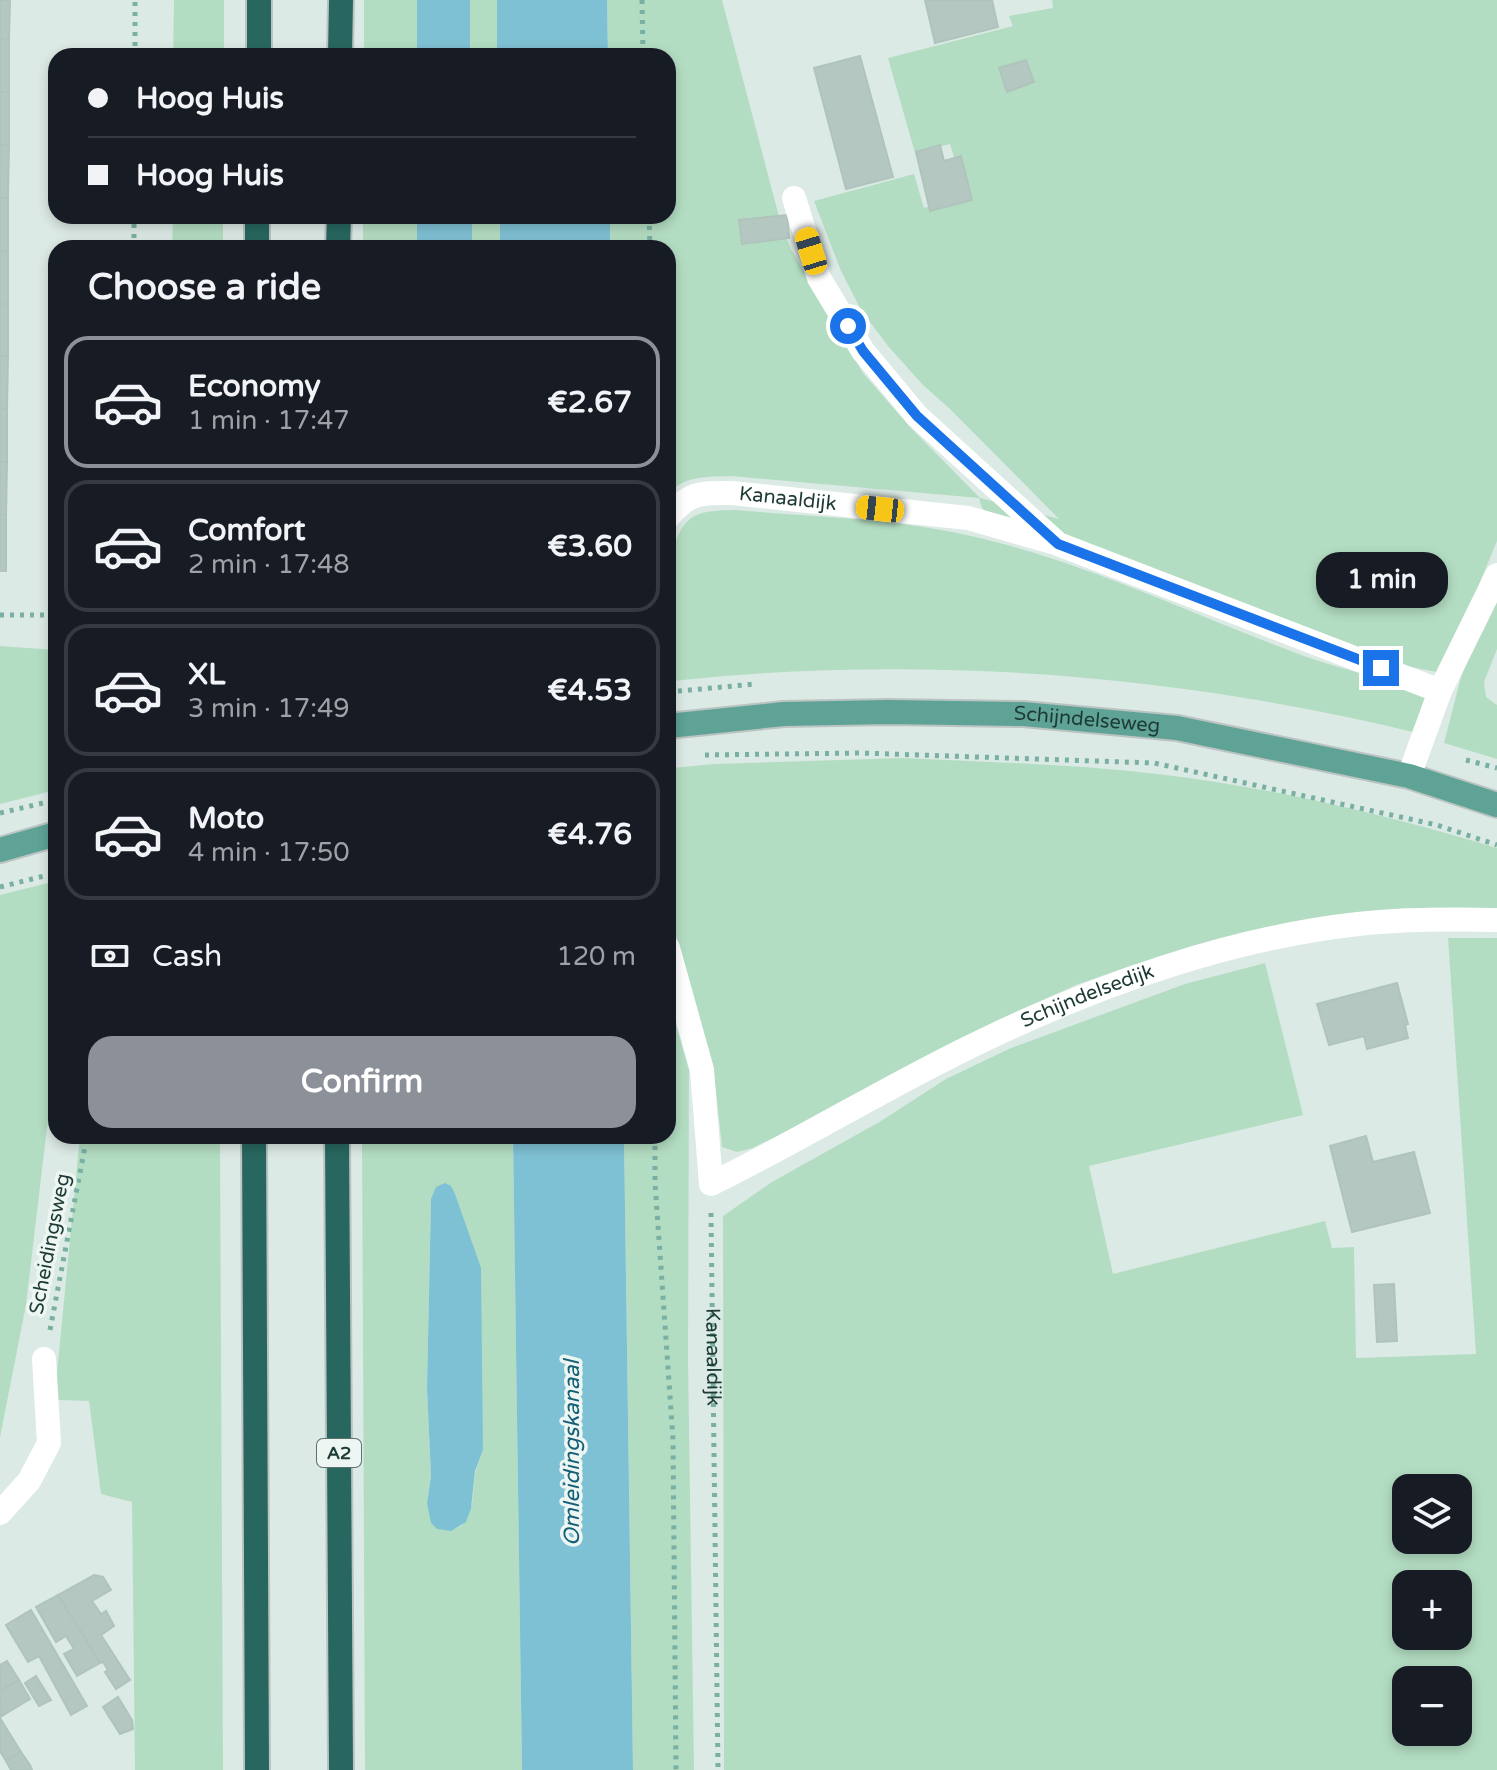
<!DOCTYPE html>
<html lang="en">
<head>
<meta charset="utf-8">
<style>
	:root { --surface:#171b24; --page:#20242c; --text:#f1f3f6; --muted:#9ea1a6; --line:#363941; --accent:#8c9099 }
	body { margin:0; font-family:"Varela Round",sans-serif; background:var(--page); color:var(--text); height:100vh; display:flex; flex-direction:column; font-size:30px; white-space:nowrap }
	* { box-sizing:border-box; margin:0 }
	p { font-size:26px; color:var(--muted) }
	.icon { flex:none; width:44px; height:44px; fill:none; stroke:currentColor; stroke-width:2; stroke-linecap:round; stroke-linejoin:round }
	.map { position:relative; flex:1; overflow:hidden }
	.drawer { position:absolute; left:48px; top:240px; width:628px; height:904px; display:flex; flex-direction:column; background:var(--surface); border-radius:24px; box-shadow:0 4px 12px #0003 }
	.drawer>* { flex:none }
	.hud { position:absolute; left:48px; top:48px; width:628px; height:176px; border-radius:24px; box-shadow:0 4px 12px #0003; display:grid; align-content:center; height:176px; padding:0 40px; background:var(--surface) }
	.fabs { position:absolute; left:1392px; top:1474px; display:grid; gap:16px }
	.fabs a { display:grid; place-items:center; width:80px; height:80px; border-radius:16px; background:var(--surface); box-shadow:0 4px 12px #0003; font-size:40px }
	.end { position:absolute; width:36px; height:36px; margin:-18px; border:10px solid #1a73e8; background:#fff; box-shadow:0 0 0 4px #fff }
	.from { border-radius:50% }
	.bubble { position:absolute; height:56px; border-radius:24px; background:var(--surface); box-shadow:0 4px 12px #0003; font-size:26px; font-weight:700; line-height:56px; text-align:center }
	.car { position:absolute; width:24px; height:48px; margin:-24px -12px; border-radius:10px; box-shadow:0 0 6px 2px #0007; background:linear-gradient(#f5c518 24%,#345 0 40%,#f5c518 0 76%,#345 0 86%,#f5c518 0) }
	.hud b { display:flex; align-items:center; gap:28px; height:76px; font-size:30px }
	.hud b+b { border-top:2px solid var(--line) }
	.hud i { width:20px; height:20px; background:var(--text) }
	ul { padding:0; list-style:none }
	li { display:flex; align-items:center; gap:24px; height:132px; margin:0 16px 12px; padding:0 24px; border:4px solid var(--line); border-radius:24px }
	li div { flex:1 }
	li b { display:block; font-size:30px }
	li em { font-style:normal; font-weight:700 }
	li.on { border-color:var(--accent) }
	li>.icon { width:72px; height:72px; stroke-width:1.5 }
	h2 { padding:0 40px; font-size:36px; line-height:96px }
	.pay { display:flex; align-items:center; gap:20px; height:88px; padding:0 40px; font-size:30px }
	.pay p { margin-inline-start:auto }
	.action { display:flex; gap:16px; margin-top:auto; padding:16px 40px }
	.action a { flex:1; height:92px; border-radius:24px; background:var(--accent); color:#fff; font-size:32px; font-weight:700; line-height:92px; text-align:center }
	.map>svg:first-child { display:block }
</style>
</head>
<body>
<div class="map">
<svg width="1497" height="1770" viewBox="0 0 1497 1770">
	<rect width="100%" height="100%" fill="#dceae5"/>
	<!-- green -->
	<g fill="#b3ddc2" fill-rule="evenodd">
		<polygon points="174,0 224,0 224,56 173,56"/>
		<rect x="364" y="0" width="53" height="56"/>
		<rect x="470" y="0" width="27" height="56"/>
		<path d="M 607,0 L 722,0 L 782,228 L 791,249 L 863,373 L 910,427 L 980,498 L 1059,519 L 950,409 L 923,385 L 888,346 L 861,310 L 841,271 L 814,201 L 914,174 L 924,208 L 965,194 L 950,144 L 915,153 L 888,58 L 1013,26 L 1009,16 L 1053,8 L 1052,0 L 1497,0 L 1497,541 L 1442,673 L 1376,660 L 995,519 L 982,508 L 979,498 L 731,476 C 708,477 685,475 668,494 L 668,248 L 610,248 L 610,216 L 668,216 L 668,56 L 608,56 Z"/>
		<polygon points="173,216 223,216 223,248 172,248"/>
		<rect x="363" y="216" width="54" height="32"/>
		<rect x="472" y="216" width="28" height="32"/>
		<path d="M 736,510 C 814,517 895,518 971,536 C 1083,561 1189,613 1296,653 C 1342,671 1390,677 1434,700 L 1421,734 C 1177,674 923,654 673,681 L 675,544 C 686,510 704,511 736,510 Z"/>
		<polygon points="1497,583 1497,649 1484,682 1486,697 1497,705 1497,759 1444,743 1461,677"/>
		<polygon points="0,646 56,650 56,790 0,804"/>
		<path d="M 901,758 C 987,762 1072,764 1157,774 C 1271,787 1387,815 1497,848 L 1497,908 L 1402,908 L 1334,917 L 1261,932 L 1133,965 L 1076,985 L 957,1040 L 818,1117 L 752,1148 L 737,1152 L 722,1147 L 713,1065 L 674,928 L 670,887 L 670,811 L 674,792 L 672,768 L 714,764 Z"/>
		<polygon points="56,881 56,1009 52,1013 56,1017 56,1051 26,1305 0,1437 0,895"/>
		<path d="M 1448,938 L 1497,938 L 1497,1770 L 724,1770 L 723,1216 L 772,1182 L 881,1121 L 946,1079 L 1011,1048 L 1185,984 L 1265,963 L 1303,1115 L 1089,1166 L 1113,1274 L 1325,1221 L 1332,1248 L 1354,1247 L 1356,1358 L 1476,1354 ZM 1406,1488 L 1458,1488 L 1458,1540 L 1406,1540 ZM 1406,1584 L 1458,1584 L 1458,1636 L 1406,1636 ZM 1406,1680 L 1458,1680 L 1458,1732 L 1406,1732 Z"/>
		<polygon points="668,998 689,1070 688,1359 694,1770 633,1770 624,1136 668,1136"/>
		<polygon points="80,1136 220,1136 223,1770 135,1770 132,1502 101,1494 89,1401 58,1400 56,1383"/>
		<path d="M 362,1136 L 513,1136 L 522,1770 L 365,1770 ZM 431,1199 L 483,1450 C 480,1459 476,1467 475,1475 C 471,1503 476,1534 438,1529 L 427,1503 L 431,1476 L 427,1388 Z"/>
	</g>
	<!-- water -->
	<g fill="#7fc1d4">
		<rect x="417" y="0" width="53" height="56"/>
		<polygon points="497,0 607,0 608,56 497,56"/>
		<rect x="417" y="216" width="55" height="32"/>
		<rect x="500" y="216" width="110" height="32"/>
		<polygon points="513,1136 624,1136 633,1770 522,1770"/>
		<polygon points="445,1183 451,1186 455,1194 481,1268 483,1450 475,1471 471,1509 466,1522 451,1531 437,1529 431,1523 427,1503 431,1476 427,1388 431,1199 436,1187"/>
	</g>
	<!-- building -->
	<g fill="#b5c7c1" stroke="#afc4bc" stroke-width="2">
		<polygon points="0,0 10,0 9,39 0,39"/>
		<polygon points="925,0 992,0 998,27 935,43"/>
		<rect x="0" y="39" width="9" height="53"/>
		<polygon points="860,56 893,177 846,189 814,68"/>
		<polygon points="1026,60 1034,82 1007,92 999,68"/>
		<rect x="0" y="92" width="9" height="53"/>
		<polygon points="0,145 9,145 8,198 0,198"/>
		<polygon points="940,145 944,161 961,156 972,200 930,211 916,152"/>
		<rect x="0" y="198" width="8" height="53"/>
		<polygon points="787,215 789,238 742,244 739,220"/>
		<rect x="0" y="251" width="8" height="53"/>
		<rect x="0" y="304" width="8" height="52"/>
		<polygon points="0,356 8,356 7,409 0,409"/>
		<rect x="0" y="409" width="7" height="53"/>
		<polygon points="0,462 7,462 6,515 0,515"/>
		<rect x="0" y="515" width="6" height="56"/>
		<polygon points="1397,983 1408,1024 1405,1025 1408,1038 1367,1049 1364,1036 1329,1045 1317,1004"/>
		<polygon points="1366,1136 1373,1162 1414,1152 1430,1213 1352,1232 1330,1146"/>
		<polygon points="1394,1284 1397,1341 1377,1342 1374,1285"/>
		<polygon points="94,1575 103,1577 111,1590 92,1601 101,1614 106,1611 114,1626 101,1635 130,1680 116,1689 105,1672 108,1670 103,1662 100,1663 58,1595"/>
		<polygon points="58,1595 100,1663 77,1676 64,1654 74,1649 66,1636 56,1642 36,1607"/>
		<polygon points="31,1610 87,1706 71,1715 39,1656 28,1662 6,1625"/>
		<polygon points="7,1661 19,1680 0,1691 0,1665"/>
		<polygon points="36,1676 51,1700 39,1706 25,1683"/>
		<polygon points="19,1680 30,1699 0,1717 0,1691"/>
		<polygon points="118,1697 132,1720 133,1729 120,1734 103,1707"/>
		<polygon points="0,1718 21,1752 6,1761 0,1751"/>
		<polygon points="21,1752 30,1765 32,1770 11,1770 6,1761"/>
	</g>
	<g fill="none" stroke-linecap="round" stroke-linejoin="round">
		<defs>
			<g id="major">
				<path id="s4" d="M 668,726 L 784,714 L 888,712 L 1023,714 L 1177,728 L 1409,776 L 1497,805"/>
				<polyline points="0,850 56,834"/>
			</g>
			<g id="highway">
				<polyline points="259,56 259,0"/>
				<polyline points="340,56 341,0"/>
				<polyline points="257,248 257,216"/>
				<polyline points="338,248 339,216"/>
				<polyline points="254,1136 257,1770"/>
				<polyline points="337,1136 341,1770"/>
			</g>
		</defs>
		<!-- major casing -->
		<use href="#major" stroke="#bbc4c2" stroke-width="28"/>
		<!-- highway casing -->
		<use href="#highway" stroke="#bbc4c2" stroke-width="28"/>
		<!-- path -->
		<g stroke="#7ab0a3" stroke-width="5" stroke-dasharray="4 6" stroke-linecap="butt">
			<polyline points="642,0 643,56"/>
			<polyline points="135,56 135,0"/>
			<polyline points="649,216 650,248"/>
			<polyline points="134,248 134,216"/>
			<polyline points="0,615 56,615"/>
			<polyline points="668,692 755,684"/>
			<polyline points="705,755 861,753 1154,763 1437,825 1497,845"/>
			<polyline points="1466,760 1497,768"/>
			<polyline points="0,813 56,800"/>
			<polyline points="0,887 56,873"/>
			<polyline points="655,1136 655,1183 673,1439 676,1770"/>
			<path id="s1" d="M 711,1213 L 718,1770"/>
			<polyline points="50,1330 87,1136"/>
		</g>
		<!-- minor -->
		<g stroke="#fff" stroke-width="24">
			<polyline points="794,198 819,278 863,351 917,416 1058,544 1440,691"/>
			<path id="s2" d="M 668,517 C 691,491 700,493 732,493 L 968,518 L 1052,542"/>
			<polyline points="1409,776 1440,691 1497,575"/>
			<path id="s3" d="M 668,948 L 702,1070 L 711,1184 C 803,1139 891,1084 984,1040 C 1098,985 1231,938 1358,924 C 1404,919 1451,919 1497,920"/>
			<polyline points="0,1513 29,1481 49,1443 44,1359"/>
		</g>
		<!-- major -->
		<use href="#major" stroke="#5ea396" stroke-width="24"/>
		<!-- highway -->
		<use href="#highway" stroke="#28675f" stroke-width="24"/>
	</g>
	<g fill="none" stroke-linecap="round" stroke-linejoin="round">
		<!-- route -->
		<polyline stroke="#1a73e8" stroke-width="10" points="848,326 863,351 917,416 1058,544 1381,668"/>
	</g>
	<g text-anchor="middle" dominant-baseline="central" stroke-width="7" stroke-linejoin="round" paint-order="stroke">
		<!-- shield labels -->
		<rect fill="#edf6f2" stroke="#5b726d" stroke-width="2" x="317" y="1439" width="44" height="28" rx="6"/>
		<g font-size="18" font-weight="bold" fill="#1d3a34">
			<text x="339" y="1453">A2</text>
		</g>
		<!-- street labels -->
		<g font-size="20" fill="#1d3a34" stroke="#edf6f2">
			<text stroke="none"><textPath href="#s2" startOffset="128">Kanaaldijk</textPath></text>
			<text stroke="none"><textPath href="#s4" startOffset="420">Schijndelseweg</textPath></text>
			<text stroke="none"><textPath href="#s3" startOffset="662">Schijndelsedijk</textPath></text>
			<text transform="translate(50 1244) rotate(-79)">Scheidingsweg</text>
			<text stroke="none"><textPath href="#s1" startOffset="144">Kanaaldijk</textPath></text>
		</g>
		<!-- water labels -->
		<g font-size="22" font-style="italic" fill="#156078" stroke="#edf6f2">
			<text transform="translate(572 1453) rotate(-90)">Omleidingskanaal</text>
		</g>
	</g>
</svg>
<div class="fabs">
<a><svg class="icon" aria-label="layers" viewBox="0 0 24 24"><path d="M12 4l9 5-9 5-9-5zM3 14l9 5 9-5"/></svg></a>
<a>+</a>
<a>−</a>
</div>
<i class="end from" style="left:848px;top:326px"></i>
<i class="end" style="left:1381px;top:668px"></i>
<div class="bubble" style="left:1316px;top:552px;width:132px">1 min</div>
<i class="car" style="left:811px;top:251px;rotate:343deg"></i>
<i class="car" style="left:880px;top:509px;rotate:276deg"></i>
<div class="hud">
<b><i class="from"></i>Hoog Huis</b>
<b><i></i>Hoog Huis</b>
</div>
<section class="drawer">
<h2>Choose a ride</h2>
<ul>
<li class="on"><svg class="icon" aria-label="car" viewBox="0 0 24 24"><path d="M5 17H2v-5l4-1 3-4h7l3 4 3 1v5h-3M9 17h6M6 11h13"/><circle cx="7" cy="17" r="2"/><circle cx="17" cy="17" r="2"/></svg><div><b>Economy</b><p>1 min · 17:47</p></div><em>€2.67</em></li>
<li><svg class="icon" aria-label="car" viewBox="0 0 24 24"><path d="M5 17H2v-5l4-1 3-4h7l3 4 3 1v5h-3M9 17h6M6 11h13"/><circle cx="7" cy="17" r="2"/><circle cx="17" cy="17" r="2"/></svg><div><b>Comfort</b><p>2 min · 17:48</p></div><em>€3.60</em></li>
<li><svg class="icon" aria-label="car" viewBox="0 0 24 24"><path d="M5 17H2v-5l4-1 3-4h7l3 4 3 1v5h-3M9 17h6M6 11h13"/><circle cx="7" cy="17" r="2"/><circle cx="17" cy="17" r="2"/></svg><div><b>XL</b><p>3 min · 17:49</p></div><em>€4.53</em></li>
<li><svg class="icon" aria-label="car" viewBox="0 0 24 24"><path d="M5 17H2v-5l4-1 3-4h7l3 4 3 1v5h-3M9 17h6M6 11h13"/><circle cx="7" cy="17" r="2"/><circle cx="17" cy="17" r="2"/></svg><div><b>Moto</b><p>4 min · 17:50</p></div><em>€4.76</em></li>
</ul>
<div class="pay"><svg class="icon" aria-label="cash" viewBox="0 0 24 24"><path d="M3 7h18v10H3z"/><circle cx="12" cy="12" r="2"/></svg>Cash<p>120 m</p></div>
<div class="action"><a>Confirm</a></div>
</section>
</div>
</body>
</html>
